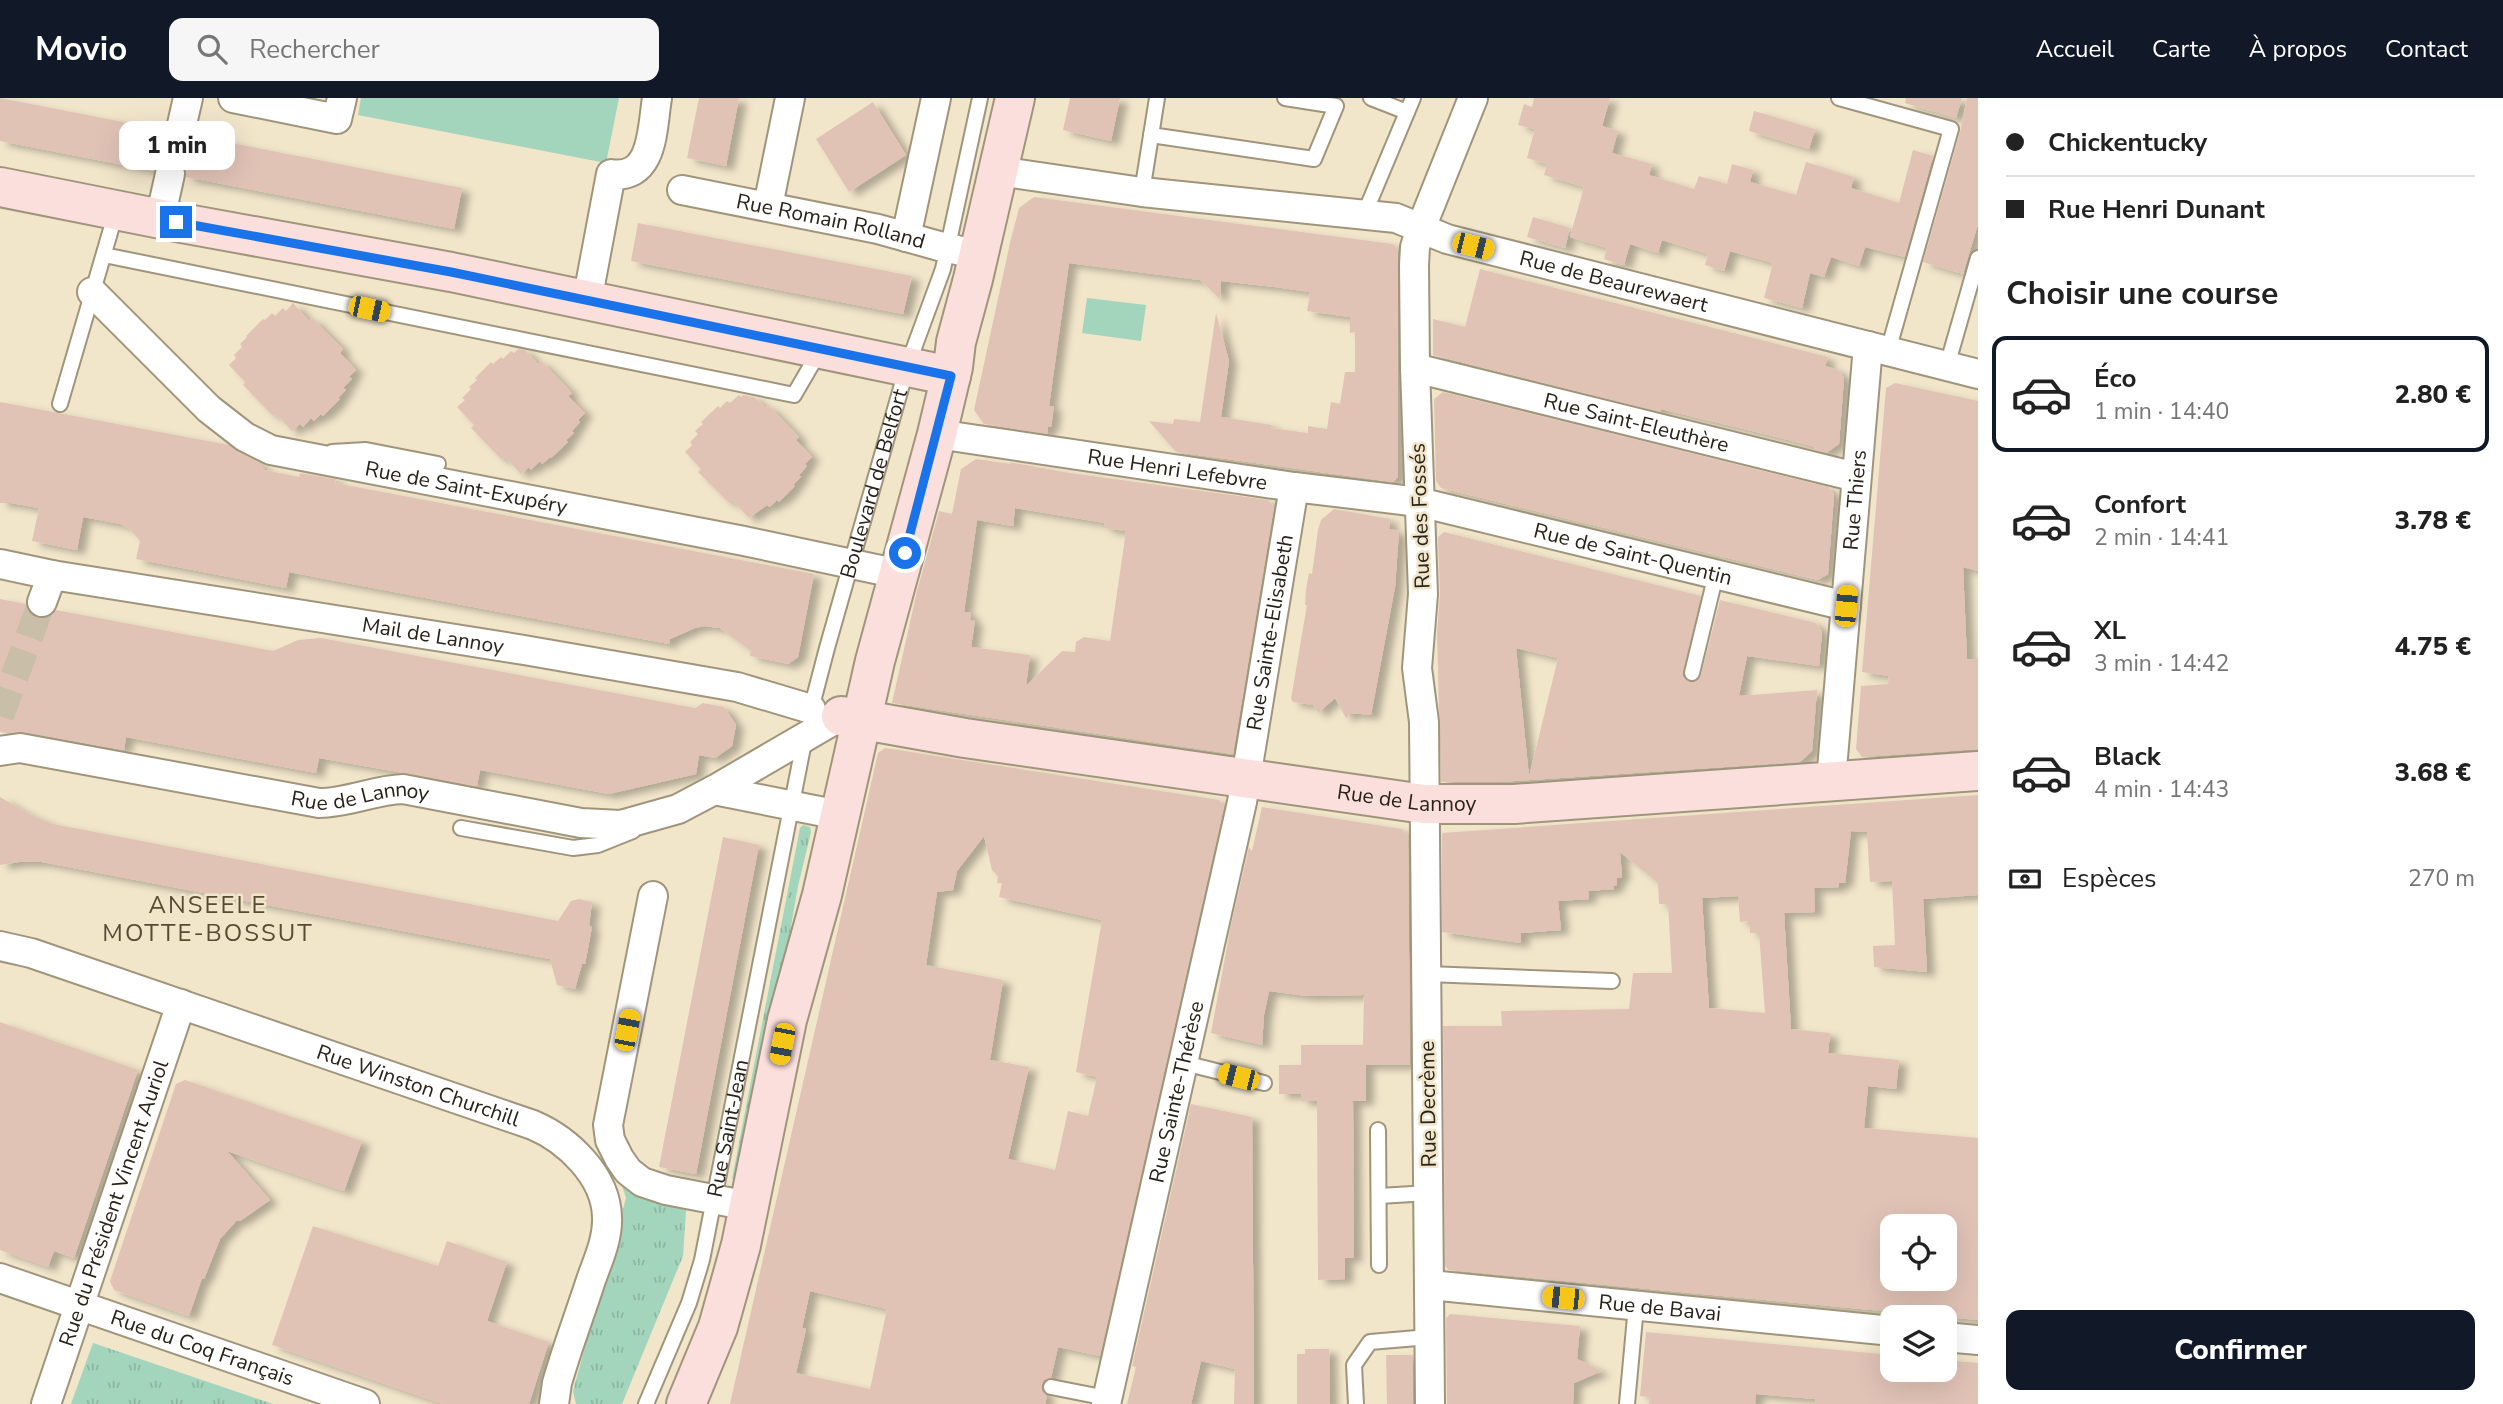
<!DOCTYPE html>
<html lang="fr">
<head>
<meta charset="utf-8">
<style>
	:root { --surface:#fff; --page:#f6f6f6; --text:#222; --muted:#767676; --line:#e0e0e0; --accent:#111827 }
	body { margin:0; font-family:"Nunito Sans",sans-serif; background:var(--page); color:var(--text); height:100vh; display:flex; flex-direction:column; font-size:26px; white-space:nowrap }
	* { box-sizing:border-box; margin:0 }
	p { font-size:23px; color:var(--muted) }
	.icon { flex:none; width:38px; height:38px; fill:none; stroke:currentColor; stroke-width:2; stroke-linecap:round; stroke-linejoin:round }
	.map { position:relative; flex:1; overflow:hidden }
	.sheet { display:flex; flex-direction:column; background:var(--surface); width:525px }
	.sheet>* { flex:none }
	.hud { display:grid; align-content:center; height:154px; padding:0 28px; background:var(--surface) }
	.tools { position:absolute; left:1880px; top:1116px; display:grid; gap:14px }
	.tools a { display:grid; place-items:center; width:77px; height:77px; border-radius:14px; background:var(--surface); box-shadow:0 7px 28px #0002; font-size:35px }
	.end { position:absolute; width:32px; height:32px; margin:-16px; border:9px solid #1a73e8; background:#fff; box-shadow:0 0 0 4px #fff }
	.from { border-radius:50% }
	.bubble { position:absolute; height:49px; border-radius:14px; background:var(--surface); box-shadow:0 7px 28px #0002; font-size:23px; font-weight:800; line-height:49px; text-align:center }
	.car { position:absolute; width:21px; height:42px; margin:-21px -10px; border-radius:9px; box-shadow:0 0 5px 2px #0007; background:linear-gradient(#f5c518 24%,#345 0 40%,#f5c518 0 76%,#345 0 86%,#f5c518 0) }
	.hud b { display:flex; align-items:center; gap:24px; height:66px; font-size:26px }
	.hud b+b { border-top:2px solid var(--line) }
	.hud i { width:18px; height:18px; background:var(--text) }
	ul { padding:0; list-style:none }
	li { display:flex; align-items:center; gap:21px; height:116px; margin:0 14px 10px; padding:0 14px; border:4px solid transparent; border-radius:14px }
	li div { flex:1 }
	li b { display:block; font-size:26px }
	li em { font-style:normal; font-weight:800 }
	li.current { border-color:var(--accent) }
	li>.icon { width:63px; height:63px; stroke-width:1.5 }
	h2 { padding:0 28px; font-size:32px; line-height:84px }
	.pay { display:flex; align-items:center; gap:18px; height:77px; padding:0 28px; font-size:26px }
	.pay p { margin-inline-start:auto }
	.action { display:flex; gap:14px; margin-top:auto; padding:14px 28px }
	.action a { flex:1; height:80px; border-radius:14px; background:var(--accent); color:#fff; font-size:28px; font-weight:800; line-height:80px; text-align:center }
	header { display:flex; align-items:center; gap:42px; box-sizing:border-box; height:98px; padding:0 35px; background:var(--accent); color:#fff }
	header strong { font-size:33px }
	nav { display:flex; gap:38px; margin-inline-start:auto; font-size:24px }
	.search { width:490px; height:63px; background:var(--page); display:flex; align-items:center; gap:18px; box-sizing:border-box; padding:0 24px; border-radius:14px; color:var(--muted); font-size:26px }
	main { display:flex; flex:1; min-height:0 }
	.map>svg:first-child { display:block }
</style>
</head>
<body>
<header>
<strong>Movio</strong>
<div class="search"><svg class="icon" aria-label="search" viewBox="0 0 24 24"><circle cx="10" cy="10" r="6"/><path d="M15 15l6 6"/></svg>Rechercher</div>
<nav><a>Accueil</a><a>Carte</a><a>À propos</a><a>Contact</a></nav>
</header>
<main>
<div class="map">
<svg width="1978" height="1306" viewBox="0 0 1978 1306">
	<defs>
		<pattern id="grass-tufts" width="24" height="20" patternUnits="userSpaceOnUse" patternTransform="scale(1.75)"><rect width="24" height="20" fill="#a3d4bc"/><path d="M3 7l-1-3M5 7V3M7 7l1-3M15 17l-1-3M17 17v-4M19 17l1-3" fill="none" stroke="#8cb6a1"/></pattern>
		<filter id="shadow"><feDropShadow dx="8" dy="4.5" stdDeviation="3.5" flood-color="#0004"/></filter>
	</defs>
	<rect width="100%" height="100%" fill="#f1e5ca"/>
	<!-- grass -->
	<g fill="url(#grass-tufts)">
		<polygon points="803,727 810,729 811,734 798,788 772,937 738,1082 732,1081 800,730"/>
		<polygon points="621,1084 639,1098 686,1112 683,1158 622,1306 576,1306 573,1293 626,1100"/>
		<polygon points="93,1245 273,1306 71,1306"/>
	</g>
	<!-- green -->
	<g fill="#a3d4bc">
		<polygon points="361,0 619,0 606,65 358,17"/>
		<polygon points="1087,200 1146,207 1141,243 1082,235"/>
	</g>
	<!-- building -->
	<g fill="#e1c3b6" fill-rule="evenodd" filter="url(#shadow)">
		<polygon points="0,0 164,32 164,39 168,47 177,51 186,51 192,47 196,38 462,90 454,131 186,79 186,72 182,64 173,60 164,60 158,64 154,73 0,43"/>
		<polygon points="699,0 739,0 726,68 687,60"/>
		<polygon points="1070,0 1120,0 1111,43 1063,32"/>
		<polygon points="1534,0 1610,0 1602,28 1618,33 1612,55 1652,66 1649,77 1694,91 1699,78 1727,86 1732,66 1753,72 1750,84 1796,97 1806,64 1854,79 1851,90 1899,105 1913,52 1933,58 1905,159 1865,149 1859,168 1831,159 1824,179 1810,175 1802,210 1764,200 1773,165 1730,153 1724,173 1705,167 1708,156 1662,142 1658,155 1630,146 1624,167 1604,161 1607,150 1570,139 1584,89 1544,77 1547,66 1527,60 1535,31 1518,27 1524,6 1532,9"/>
		<polygon points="1906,0 1962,0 1956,20 1905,5"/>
		<polygon points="1967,0 1978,0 1978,126 1963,176 1923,164 1960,34"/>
		<polygon points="873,4 906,57 849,94 816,41"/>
		<polygon points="1754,13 1815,31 1809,51 1749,33"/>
		<polygon points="1034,99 1393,146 1398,151 1398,379 1393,384 1176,354 1149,323 1173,326 1174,321 1200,324 1216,215 1229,263 1221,319 1272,327 1271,330 1308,335 1308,328 1327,331 1331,304 1340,306 1345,274 1355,274 1355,234 1350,235 1350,219 1307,213 1310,194 1275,189 1221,183 1220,201 1200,182 1069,165 1049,308 1054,308 1051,329 1048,329 1047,336 984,326 974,312 1010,145 1019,110"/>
		<polygon points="1533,119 1570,130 1565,150 1527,139"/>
		<polygon points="638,125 912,178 903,216 631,163"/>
		<polygon points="1480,171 1828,259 1825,268 1838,272 1844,280 1839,346 1826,355 1814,352 1815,349 1773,338 1661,311 1660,314 1433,257 1433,221 1465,229"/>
		<polygon points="293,205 309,223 312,220 343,251 340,255 356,272 349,279 352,281 343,290 346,292 338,300 340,301 323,318 321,316 314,323 311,320 303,329 300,326 292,333 276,316 273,318 243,287 245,284 229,267 236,260 234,257 242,249 240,246 247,239 246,238 263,221 265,222 272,215 275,218 283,210 286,213"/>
		<polygon points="518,251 525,252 538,266 541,263 572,295 568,298 585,315 578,322 580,324 572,333 574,335 566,342 568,344 551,360 550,359 542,366 540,363 531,372 529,369 521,376 505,359 502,362 471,330 474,327 457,309 465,302 462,300 471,291 469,289 477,282 475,280 491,264 493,266 501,259 503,261 511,253 514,255"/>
		<polygon points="1895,285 1978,303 1978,473 1963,469 1967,561 1978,561 1978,651 1862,659 1856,651 1861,588 1888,586 1889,578 1862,574 1886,290"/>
		<polygon points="1443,294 1828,389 1834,397 1828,476 1818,482 1441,390 1436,383 1434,301"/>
		<polygon points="739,297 741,299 743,297 754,299 766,310 768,307 799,339 796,342 812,359 805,366 807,368 799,377 801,379 793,387 795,388 779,404 777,402 770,409 767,407 749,420 732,402 729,405 698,374 701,371 685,354 692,347 690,344 698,336 695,333 703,326 701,324 718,308 720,310 727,303 730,305"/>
		<polygon points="0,304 229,347 258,364 265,372 299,379 300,375 336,381 335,385 814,476 798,559 788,566 750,558 751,553 720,530 704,528 695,530 670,541 669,546 289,474 286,490 136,461 140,443 130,431 121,426 83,419 77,452 32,443 39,410 11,405 0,405"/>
		<path d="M 976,361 L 1011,366 L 1009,364 L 1070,375 L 1268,402 L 1274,409 L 1233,656 L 892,605 L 917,493 L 939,413 L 952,416 L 961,371 ZM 1015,410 L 1105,425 L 1104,430 L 1126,433 L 1110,543 L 1084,539 L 1076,544 L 1075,554 L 1062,553 L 1026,588 L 1030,557 L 971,549 L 975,522 L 970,522 L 971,515 L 964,514 L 977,422 L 1013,428 Z"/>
		<polygon points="1334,411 1390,421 1389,431 1399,433 1395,489 1371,617 1351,615 1346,620 1335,600 1318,615 1313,607 1293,604 1291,601 1307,507 1305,507 1306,491 1309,475 1312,476 1318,432 1321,422"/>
		<path d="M 1444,434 L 1701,498 L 1683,573 L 1683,578 L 1689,584 L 1695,584 L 1701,577 L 1720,502 L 1816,525 L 1822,534 L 1819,568 L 1747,558 L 1739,598 L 1817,592 L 1812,653 L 1800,664 L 1499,684 L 1441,684 L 1437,535 L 1440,496 L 1438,439 ZM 1516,550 L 1558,560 L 1529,679 Z"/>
		<polygon points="0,501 26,506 30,515 37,520 45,520 56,512 273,553 298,542 321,540 695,610 703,605 724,609 736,627 732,648 715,660 699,657 696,676 609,696 480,672 477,688 319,660 316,675 126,639 124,652 23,634 8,635 0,634"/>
		<path d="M 885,650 L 1219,702 L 1224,709 L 1100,1258 L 1058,1249 L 1051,1280 L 1044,1282 L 1042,1286 L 1042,1293 L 1047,1298 L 1045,1306 L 730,1306 L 878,655 ZM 984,738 L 992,772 L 998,778 L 997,785 L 1002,785 L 999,799 L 1102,822 L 1076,974 L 1097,979 L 1088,1018 L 1068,1013 L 1055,1072 L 1008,1061 L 1029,969 L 990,962 L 1003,882 L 926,867 L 937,794 L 953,792 L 957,773 ZM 810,1193 L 887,1211 L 870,1291 L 796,1275 L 806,1231 L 802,1230 Z"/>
		<path d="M 1978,697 L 1978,797 L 1923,801 L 1927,874 L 1874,869 L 1873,848 L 1895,847 L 1892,783 L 1870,784 L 1867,734 L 1851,733 L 1845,785 L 1839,785 L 1839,789 L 1814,790 L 1815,814 L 1784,815 L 1791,931 L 1830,935 L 1828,955 L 1899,962 L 1896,991 L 1868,988 L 1864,1030 L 1978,1040 L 1978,1222 L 1460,1173 L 1449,1172 L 1445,1168 L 1443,928 L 1502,928 L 1501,913 L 1629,911 L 1633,875 L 1672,875 L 1668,806 L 1659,806 L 1658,785 L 1620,754 L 1622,779 L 1617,780 L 1617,787 L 1613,788 L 1614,791 L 1588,793 L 1589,801 L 1558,803 L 1561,832 L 1521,835 L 1521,845 L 1442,834 L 1442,735 ZM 1738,798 L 1740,824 L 1750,823 L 1750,835 L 1759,835 L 1765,915 L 1709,910 L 1702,800 ZM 1892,1129 L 1944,1129 L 1944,1181 L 1892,1181 Z"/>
		<polygon points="0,699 29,716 53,726 558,823 571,803 579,801 592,804 589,828 592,829 585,866 582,866 575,891 557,887 550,861 42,764 19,764 0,767"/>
		<polygon points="1262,709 1402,731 1408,738 1410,967 1366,967 1366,1003 1353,1003 1354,1160 1345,1160 1345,1181 1318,1182 1317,1003 1301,1003 1301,996 1279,996 1279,967 1301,967 1301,947 1363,947 1364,897 1307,898 1269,893 1264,917 1262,947 1211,935 1231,827 1249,749 1252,753"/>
		<polygon points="723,739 759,747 696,1076 659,1069"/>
		<polygon points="0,924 138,972 74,1160 54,1153 48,1169 0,1152"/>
		<polygon points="185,982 362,1043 344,1093 227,1053 270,1102 240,1123 237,1122 220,1141 204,1181 202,1180 189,1218 114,1192 110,1183 176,986"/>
		<polygon points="1191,1006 1252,1019 1254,1306 1234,1306 1235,1271 1201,1263 1191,1306 1127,1306 1136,1269 1132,1268"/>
		<polygon points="313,1128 438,1168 447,1143 507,1164 487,1223 549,1244 529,1306 443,1306 272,1247"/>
		<polygon points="1450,1216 1580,1228 1577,1261 1602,1273 1574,1285 1573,1306 1447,1306 1446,1220"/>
		<polygon points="1646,1234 1892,1257 1892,1272 1944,1272 1944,1262 1978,1265 1978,1306 1815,1306 1815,1301 1756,1296 1755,1306 1649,1306 1650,1299 1640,1298"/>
		<polygon points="1305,1251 1329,1251 1330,1306 1297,1306 1297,1256 1305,1256"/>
		<polygon points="1386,1257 1413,1257 1413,1306 1387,1306"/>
	</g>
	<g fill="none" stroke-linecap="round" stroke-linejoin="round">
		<!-- street-tunnel -->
		<g stroke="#c9bea7" stroke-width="28" stroke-dasharray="28 14" stroke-linecap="butt">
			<polyline points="170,76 180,35"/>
			<polyline points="0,618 42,504"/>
		</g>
		<defs>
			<g id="lane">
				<polyline points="1371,0 1407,14"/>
				<polyline points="1839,0 1951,31 1888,253"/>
				<polyline points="1151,37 1314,61 1336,8 1285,0"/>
				<polyline points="1142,94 1157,0"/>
				<polyline points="1364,117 1413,0"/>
				<polyline points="104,157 794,297 819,254"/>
				<polyline points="1947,268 1978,160"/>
				<polyline points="60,306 116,114"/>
				<polyline points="332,354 366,352 438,366"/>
				<polyline points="1692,575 1716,476"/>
				<path id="s1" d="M 810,615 L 827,550 L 907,269 L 943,171 L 980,0"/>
				<polyline points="461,730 573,750 598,747 633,733"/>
				<polyline points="1427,876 1612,883"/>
				<polyline points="1184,965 1264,985"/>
				<polyline points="1378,1032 1379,1167"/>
				<polyline points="1379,1098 1429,1095"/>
				<polyline points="1051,1289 1107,1300"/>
				<path id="s2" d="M 646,1306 L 689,1205 L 702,1162 L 805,639"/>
				<polyline points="1356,1306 1354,1267 1370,1244 1429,1239"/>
				<polyline points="1627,1306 1636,1208"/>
			</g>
			<g id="street">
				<polyline points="233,0 337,21 342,0"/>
				<polyline points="180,35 188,0"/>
				<path id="s3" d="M 998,73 L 1142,94 L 1396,120 L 1447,141 L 1978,276"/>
				<path id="s4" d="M 682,92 L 878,131 L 939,148 L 979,157"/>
				<polyline points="768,108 790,0"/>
				<polyline points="160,121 170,76"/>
				<polyline points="906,139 936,0"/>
				<path id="s5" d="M 92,194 L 209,311 L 245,339 L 271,352 L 744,443 L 899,476"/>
				<path d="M 587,203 L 611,76 C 654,82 652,30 657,0"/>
				<path id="s6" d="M 1415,270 L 1856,379"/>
				<path id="s7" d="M 937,336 L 1294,389 L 1419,404 L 1846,508"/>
				<path id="s8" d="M 0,466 L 52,477 L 524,552 L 737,589 L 811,611"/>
				<polyline points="42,504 52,477"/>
				<path id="s9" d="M 0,653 L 20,650 L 319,705 C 348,705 374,692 403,691 L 581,725 L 621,727 L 678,711 L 714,692 L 841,618"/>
				<path id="s10" d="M 1831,683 L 1868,248"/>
				<polyline points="714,692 839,717"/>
				<polyline points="653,798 608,1027 610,1042 619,1060 628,1073 642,1084 666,1092 749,1108"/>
				<path id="s11" d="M 0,848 L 31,855 L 533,1027 C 568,1042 606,1078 607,1119 C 608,1141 598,1162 591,1182 C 580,1216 567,1250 557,1285 L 554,1306"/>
				<path id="s12" d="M 0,1180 L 365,1306"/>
				<path id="s13" d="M 1430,1187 L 1892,1233"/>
				<polyline points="1944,1239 1978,1242"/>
				<path id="s14" d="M 46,1306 L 181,906"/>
				<path id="s15" d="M 1106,1306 L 1242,704 L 1294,389"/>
				<polyline points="1430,1306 1424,624 1417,570 1423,496 1415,270 1414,167 1415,149 1421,130 1473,0"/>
			</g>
			<g id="secondary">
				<polyline points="0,89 176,124 451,174 951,278"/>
				<path id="s16" d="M 841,618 L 965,640 L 1424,706 L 1514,706 L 1978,673"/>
				<polyline points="686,1306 718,1229 741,1147 787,922 822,797 875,563 937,336 953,269 956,244 973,181 1015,0"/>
			</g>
		</defs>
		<!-- lane casing -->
		<use href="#lane" stroke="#a0957c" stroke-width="18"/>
		<!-- street casing -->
		<use href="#street" stroke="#a0957c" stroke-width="32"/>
		<!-- secondary casing -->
		<use href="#secondary" stroke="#a0957c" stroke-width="42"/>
		<!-- lane -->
		<use href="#lane" stroke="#fff" stroke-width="14"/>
		<!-- street -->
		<use href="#street" stroke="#fff" stroke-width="28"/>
		<!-- secondary -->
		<use href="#secondary" stroke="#fbdfdd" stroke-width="38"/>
	</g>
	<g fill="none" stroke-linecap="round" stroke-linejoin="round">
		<!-- route -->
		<polyline stroke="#1a73e8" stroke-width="9" points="176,124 451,174 951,278 905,455"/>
	</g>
	<g text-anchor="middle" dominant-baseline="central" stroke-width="5" stroke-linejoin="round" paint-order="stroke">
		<!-- street labels -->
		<g font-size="21" fill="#282319" stroke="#f1e5ca">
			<text stroke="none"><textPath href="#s4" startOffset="152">Rue Romain Rolland</textPath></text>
			<text stroke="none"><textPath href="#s3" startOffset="628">Rue de Beaurewaert</textPath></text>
			<text stroke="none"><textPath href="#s6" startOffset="228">Rue Saint-Eleuthère</textPath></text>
			<text stroke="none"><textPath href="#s7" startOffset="243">Rue Henri Lefebvre</textPath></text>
			<text stroke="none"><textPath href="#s1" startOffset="238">Boulevard de Belfort</textPath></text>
			<text stroke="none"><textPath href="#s5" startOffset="439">Rue de Saint-Exupéry</textPath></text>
			<text stroke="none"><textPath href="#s10" startOffset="282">Rue Thiers</textPath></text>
			<text transform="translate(1420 418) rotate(-92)">Rue des Fossés</text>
			<text stroke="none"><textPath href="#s7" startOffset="707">Rue de Saint-Quentin</textPath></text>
			<text stroke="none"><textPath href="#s15" startOffset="789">Rue Sainte-Elisabeth</textPath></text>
			<text stroke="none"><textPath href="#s8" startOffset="439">Mail de Lannoy</textPath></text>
			<text stroke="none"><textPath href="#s9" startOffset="366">Rue de Lannoy</textPath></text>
			<text stroke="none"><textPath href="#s16" startOffset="572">Rue de Lannoy</textPath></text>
			<text stroke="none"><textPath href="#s11" startOffset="441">Rue Winston Churchill</textPath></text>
			<text stroke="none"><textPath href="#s15" startOffset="320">Rue Sainte-Thérèse</textPath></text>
			<text transform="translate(1428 1006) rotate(-91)">Rue Decrème</text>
			<text stroke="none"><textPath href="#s2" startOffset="289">Rue Saint-Jean</textPath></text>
			<text stroke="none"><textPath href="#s14" startOffset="212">Rue du Président Vincent Auriol</textPath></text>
			<text stroke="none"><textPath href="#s13" startOffset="231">Rue de Bavai</textPath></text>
			<text stroke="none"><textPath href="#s12" startOffset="214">Rue du Coq Français</textPath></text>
		</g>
		<!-- quarter labels -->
		<g font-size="24" letter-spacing="2" fill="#564b34" stroke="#f1e5ca">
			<text x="208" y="807">ANSEELE<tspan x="208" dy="28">MOTTE-BOSSUT</tspan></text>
		</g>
	</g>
</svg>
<div class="tools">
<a><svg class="icon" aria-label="locate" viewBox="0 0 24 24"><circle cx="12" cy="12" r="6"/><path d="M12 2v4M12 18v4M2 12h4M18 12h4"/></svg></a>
<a><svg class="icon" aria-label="layers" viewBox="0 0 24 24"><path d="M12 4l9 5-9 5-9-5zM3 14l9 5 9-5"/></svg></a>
</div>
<i class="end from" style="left:905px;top:455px"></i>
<i class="end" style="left:176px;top:124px"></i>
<div class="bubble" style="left:119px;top:23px;width:116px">1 min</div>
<i class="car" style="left:1473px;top:148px;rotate:104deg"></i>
<i class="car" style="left:369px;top:211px;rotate:102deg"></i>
<i class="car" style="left:1846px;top:508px;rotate:5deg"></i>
<i class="car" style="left:627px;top:932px;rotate:11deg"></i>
<i class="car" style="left:782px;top:946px;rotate:191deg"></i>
<i class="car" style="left:1238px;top:979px;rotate:284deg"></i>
<i class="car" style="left:1563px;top:1200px;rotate:276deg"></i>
</div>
<section class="sheet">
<div class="hud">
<b><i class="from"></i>Chickentucky</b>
<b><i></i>Rue Henri Dunant</b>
</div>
<h2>Choisir une course</h2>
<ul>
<li class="current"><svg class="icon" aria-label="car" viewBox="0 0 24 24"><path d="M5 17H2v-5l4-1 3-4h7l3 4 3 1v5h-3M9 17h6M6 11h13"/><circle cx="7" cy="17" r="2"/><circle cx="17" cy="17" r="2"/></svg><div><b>Éco</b><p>1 min · 14:40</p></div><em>2.80 €</em></li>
<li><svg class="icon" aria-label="car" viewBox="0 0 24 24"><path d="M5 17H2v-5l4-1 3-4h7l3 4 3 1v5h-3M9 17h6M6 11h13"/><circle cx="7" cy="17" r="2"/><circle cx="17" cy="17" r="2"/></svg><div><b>Confort</b><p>2 min · 14:41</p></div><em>3.78 €</em></li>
<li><svg class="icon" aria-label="car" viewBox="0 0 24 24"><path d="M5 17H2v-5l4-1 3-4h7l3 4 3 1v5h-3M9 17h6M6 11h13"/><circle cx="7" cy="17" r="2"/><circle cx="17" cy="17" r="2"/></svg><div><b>XL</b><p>3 min · 14:42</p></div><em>4.75 €</em></li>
<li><svg class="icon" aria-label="car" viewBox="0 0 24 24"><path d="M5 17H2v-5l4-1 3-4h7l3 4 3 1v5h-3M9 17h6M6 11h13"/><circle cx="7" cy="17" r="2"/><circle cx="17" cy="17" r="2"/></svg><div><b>Black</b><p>4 min · 14:43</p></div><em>3.68 €</em></li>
</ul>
<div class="pay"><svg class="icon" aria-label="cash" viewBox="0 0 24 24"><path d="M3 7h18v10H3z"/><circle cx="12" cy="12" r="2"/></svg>Espèces<p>270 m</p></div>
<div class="action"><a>Confirmer</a></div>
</section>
</main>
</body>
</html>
